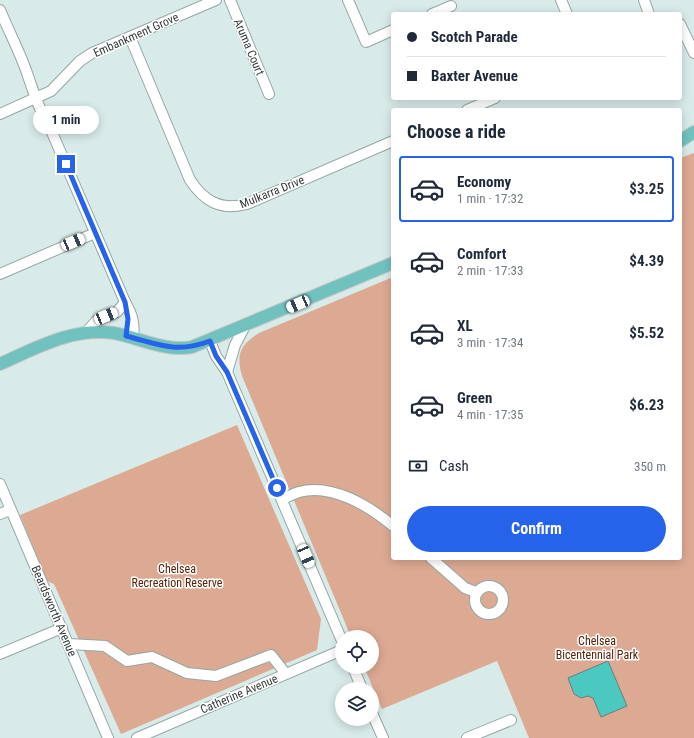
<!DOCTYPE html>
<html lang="en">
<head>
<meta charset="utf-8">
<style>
	:root { --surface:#fff; --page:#f6f6f7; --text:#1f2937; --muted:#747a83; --line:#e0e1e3; --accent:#2563eb }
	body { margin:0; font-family:"Roboto Condensed",sans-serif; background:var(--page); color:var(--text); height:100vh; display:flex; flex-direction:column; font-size:15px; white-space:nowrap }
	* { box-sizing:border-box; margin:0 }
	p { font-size:13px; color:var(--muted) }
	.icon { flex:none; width:22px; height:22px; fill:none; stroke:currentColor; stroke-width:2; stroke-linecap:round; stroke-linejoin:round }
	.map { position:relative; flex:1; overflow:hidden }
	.details { position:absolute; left:391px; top:108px; width:291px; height:452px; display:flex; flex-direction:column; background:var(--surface); border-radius:4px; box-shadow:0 2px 10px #0003 }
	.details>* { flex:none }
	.hud { position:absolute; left:391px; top:12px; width:291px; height:88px; border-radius:4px; box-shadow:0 2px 10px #0003; display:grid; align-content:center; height:88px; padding:0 16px; background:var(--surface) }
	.fabs { position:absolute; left:335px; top:630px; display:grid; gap:8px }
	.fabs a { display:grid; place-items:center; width:44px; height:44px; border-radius:50%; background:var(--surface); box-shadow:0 2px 10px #0003; font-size:20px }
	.end { position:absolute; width:18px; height:18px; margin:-9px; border:5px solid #2563eb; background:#fff; box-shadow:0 0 0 2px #fff }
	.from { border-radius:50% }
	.bubble { position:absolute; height:28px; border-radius:14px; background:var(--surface); box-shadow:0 2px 10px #0003; font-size:13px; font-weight:700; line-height:28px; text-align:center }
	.car { position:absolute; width:12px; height:24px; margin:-12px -6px; border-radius:5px; box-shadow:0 0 3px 1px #0007; background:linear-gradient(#fff 24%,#345 0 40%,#fff 0 76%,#345 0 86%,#fff 0) }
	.hud b { display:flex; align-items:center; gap:14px; height:38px; font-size:15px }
	.hud b+b { border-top:1px solid var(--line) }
	.hud i { width:10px; height:10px; background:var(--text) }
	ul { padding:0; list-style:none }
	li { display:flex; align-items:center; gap:12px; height:66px; margin:0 8px 6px; padding:0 8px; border:2px solid transparent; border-radius:4px }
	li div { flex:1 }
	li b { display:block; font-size:15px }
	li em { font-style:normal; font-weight:700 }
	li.active { border-color:var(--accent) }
	li>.icon { width:36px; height:36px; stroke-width:1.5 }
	h2 { padding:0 16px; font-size:18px; line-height:48px }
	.pay { display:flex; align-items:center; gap:10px; height:44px; padding:0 16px; font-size:15px }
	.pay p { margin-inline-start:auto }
	.button { display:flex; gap:8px; margin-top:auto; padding:8px 16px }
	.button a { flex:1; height:46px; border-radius:24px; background:var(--accent); color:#fff; font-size:16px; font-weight:700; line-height:46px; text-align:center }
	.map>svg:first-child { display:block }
</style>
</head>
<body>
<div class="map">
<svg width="694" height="738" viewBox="0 0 694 738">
	<rect width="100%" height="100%" fill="#d8ebe9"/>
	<!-- green -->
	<g fill="#dca993">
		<path d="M 694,153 L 694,738 L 529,738 L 497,661 L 382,709 L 364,667 L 372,667 L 372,637 L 351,637 L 242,376 C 236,354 240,345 259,333 L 393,277 L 393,558 L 680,558 L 680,158 Z"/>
		<polygon points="237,425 321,619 317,650 121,734 54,584 47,581 20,515"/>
	</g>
	<!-- building -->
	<polygon fill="#4bc8c0" stroke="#6d7e7c" points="608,661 627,706 601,717 593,698 588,696 581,698 574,694 568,678"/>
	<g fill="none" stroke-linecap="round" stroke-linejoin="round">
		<defs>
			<g id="minor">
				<polyline points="230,0 269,94"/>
				<polyline points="348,0 366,42 393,30"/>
				<polyline points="561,0 567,14"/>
				<polyline points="644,0 649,14"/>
				<path d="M 0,10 C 9,32 21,54 28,76 C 34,93 38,108 48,123 L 125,302 C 132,314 135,323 133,338"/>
				<polyline points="432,14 451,6"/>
				<polyline points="680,24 694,53"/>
				<path d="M 130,37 L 190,180 C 204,201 220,211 247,204 L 393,141"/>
				<polyline points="467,110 495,98"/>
				<polyline points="0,114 51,91 80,61 92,53 216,0"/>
				<polyline points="0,274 95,233"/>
				<polyline points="86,333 96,321 117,312 125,302"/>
				<polyline points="210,341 216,356 227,372 342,641"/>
				<polyline points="227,372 235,345 245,326"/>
				<polyline points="0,484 108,738"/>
				<path d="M 282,499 C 287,497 293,494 299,492 C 332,483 369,506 393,526"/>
				<polyline points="0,514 10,510"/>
				<polyline points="431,558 465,588 476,592"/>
				<circle cx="489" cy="600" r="14"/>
				<polyline points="69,644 105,646 127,661 152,657 187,673 216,676 271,655 286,674"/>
				<polyline points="0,654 62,628"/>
				<polyline points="353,667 362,689"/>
				<polyline points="372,713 383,738"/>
				<polyline points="137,738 342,650"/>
				<polyline points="467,738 511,720"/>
			</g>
			<g id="major">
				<polyline points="680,141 694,132"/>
				<path d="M 0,364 C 36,348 73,327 114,333 C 140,338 166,352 192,347 L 393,263"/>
			</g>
		</defs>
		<!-- minor casing -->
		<use href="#minor" stroke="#94a6a4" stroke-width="12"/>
		<!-- major casing -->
		<use href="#major" stroke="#c6c8c8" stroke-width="14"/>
		<!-- minor -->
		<use href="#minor" stroke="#fff" stroke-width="10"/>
		<!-- major -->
		<use href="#major" stroke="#71c2be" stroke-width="12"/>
	</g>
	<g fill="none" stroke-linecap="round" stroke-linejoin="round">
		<!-- route -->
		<path stroke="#2563eb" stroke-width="5" d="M 66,164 L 125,302 L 128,319 L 126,336 C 159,344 176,354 210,341 L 216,356 L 227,372 L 277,488"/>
	</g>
	<g text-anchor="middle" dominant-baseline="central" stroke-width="3" stroke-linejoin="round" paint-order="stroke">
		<!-- street labels -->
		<g font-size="12" fill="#343c3b" stroke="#fff">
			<text transform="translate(136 35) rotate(-24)">Embankment Grove</text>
			<text transform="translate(249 47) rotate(67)">Aruma Court</text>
			<text transform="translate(272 192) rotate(-22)">Mulkarra Drive</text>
			<text transform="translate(54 611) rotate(67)">Beardsworth Avenue</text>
			<text transform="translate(239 694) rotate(-23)">Catherine Avenue</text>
		</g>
		<!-- park labels -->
		<g font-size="12" fill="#562208" stroke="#fff">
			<text x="177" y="569">Chelsea<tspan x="177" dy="14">Recreation Reserve</tspan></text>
			<text x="597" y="641">Chelsea<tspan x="597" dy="14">Bicentennial Park</tspan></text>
		</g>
	</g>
</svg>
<div class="fabs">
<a><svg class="icon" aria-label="locate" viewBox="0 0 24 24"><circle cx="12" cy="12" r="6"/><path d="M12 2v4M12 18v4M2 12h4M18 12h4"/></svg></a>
<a><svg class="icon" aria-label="layers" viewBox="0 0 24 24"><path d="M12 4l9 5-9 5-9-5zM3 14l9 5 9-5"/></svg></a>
</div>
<i class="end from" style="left:277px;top:488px"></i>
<i class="end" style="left:66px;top:164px"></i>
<div class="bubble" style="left:33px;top:106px;width:66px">1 min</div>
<i class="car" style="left:73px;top:242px;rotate:67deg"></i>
<i class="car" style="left:298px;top:304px;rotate:247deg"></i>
<i class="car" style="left:106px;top:316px;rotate:68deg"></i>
<i class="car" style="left:306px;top:556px;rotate:157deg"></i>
<div class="hud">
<b><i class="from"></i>Scotch Parade</b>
<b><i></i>Baxter Avenue</b>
</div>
<section class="details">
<h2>Choose a ride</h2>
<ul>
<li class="active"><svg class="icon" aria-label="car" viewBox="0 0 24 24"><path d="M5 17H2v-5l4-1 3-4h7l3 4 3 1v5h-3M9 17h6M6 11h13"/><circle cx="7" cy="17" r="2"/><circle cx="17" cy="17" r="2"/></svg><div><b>Economy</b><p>1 min · 17:32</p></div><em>$3.25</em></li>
<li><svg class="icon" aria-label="car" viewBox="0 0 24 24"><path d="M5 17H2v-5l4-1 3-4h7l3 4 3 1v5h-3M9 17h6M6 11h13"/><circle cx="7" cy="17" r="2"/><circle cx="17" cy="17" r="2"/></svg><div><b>Comfort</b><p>2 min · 17:33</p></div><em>$4.39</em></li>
<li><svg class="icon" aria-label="car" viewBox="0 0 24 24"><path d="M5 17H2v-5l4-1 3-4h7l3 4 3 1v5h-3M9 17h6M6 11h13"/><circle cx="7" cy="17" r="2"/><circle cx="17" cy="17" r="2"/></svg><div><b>XL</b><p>3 min · 17:34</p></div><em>$5.52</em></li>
<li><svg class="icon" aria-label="car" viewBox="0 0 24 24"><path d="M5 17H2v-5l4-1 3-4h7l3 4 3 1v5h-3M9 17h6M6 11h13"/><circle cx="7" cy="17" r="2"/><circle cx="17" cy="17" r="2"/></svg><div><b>Green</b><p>4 min · 17:35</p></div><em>$6.23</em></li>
</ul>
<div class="pay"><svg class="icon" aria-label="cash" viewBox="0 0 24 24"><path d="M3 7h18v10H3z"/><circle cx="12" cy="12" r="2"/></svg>Cash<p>350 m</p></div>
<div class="button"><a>Confirm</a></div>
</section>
</div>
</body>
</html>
